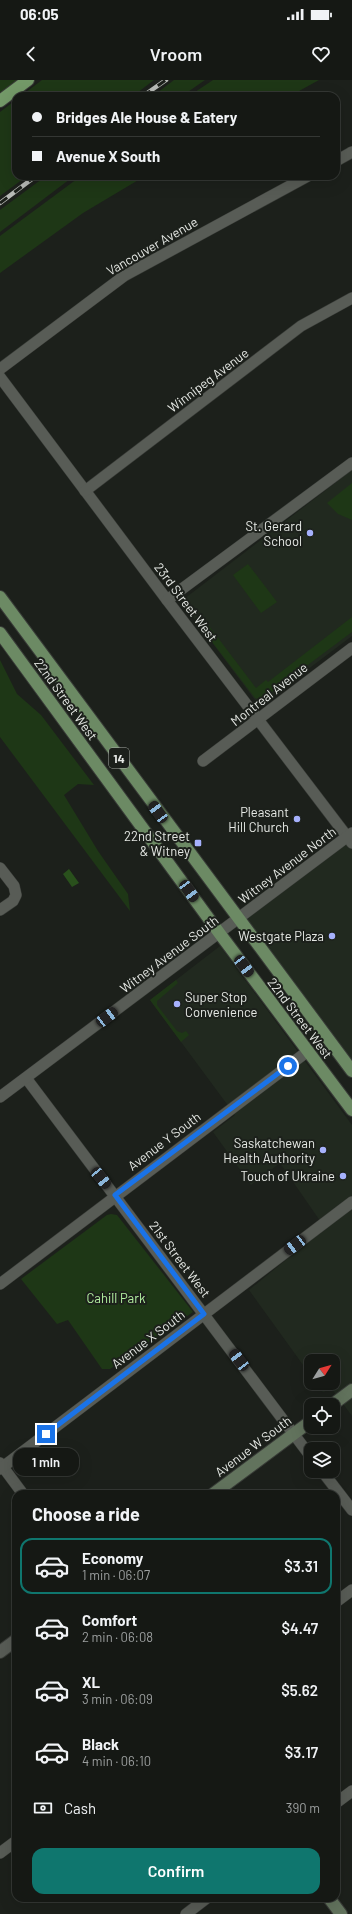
<!DOCTYPE html>
<html lang="en">
<head>
<meta charset="utf-8">
<style>
	:root { --surface:#151814; --page:#222522; --text:#f1f3f6; --muted:#9da0a0; --line:#343734; --accent:#0f766e }
	body { margin:0; font-family:Barlow,sans-serif; background:var(--page); color:var(--text); height:100vh; display:flex; flex-direction:column; font-size:15px; white-space:nowrap }
	* { box-sizing:border-box; margin:0 }
	p { font-size:13px; color:var(--muted) }
	.icon { flex:none; width:22px; height:22px; fill:none; stroke:currentColor; stroke-width:2; stroke-linecap:round; stroke-linejoin:round }
	.map { position:relative; flex:1; overflow:hidden }
	.panel { position:absolute; left:12px; top:1410px; width:328px; height:412px; display:flex; flex-direction:column; background:var(--surface); border-radius:12px; box-shadow:0 4px 16px #0002,0 0 0 1px var(--line) }
	.panel>* { flex:none }
	.hud { position:absolute; left:12px; top:12px; width:328px; height:88px; border-radius:12px; box-shadow:0 4px 16px #0002,0 0 0 1px var(--line); display:grid; align-content:center; height:88px; padding:0 20px; background:var(--surface) }
	.needle { width:26px; rotate:53deg }
	.controls { position:absolute; left:304px; top:1274px; display:grid; gap:8px }
	.controls a { display:grid; place-items:center; width:36px; height:36px; border-radius:8px; background:var(--surface); box-shadow:0 4px 16px #0002,0 0 0 1px var(--line); font-size:20px }
	.end { position:absolute; width:18px; height:18px; margin:-9px; border:5px solid #1a73e8; background:#fff; box-shadow:0 0 0 2px #fff }
	.from { border-radius:50% }
	.bubble { position:absolute; height:28px; border-radius:12px; background:var(--surface); box-shadow:0 4px 16px #0002,0 0 0 1px var(--line); font-size:13px; font-weight:600; line-height:28px; text-align:center }
	.car { position:absolute; width:12px; height:24px; margin:-12px -6px; border-radius:5px; box-shadow:0 0 3px 1px #0007; background:linear-gradient(#222 24%,#8ab4d8 0 40%,#222 0 76%,#8ab4d8 0 86%,#222 0) }
	.hud b { display:flex; align-items:center; gap:14px; height:38px; font-size:15px }
	.hud b+b { border-top:1px solid var(--line) }
	.hud i { width:10px; height:10px; background:var(--text) }
	ul { padding:0; list-style:none }
	li { display:flex; align-items:center; gap:12px; height:56px; margin:0 8px 6px; padding:0 12px; border:2px solid transparent; border-radius:12px }
	li div { flex:1 }
	li b { display:block; font-size:15px }
	li em { font-style:normal; font-weight:600 }
	li.on { border-color:var(--accent) }
	li>.icon { width:36px; height:36px; stroke-width:1.5 }
	h2 { padding:0 20px; font-size:18px; line-height:48px }
	.pay { display:flex; align-items:center; gap:10px; height:44px; padding:0 20px; font-size:15px }
	.pay p { margin-inline-start:auto }
	.action { display:flex; gap:8px; margin-top:auto; padding:8px 20px }
	.action a { flex:1; height:46px; border-radius:12px; background:var(--accent); color:#fff; font-size:16px; font-weight:600; line-height:46px; text-align:center }
	.status { display:flex; justify-content:space-between; align-items:center; height:28px; padding:0 20px; background:var(--surface); direction:ltr }
	.status svg { height:11px; fill:currentColor }
	header { display:flex; justify-content:space-between; align-items:center; height:52px; padding:0 20px; background:var(--surface); font-size:18px; font-weight:600 }
	.map>svg:first-child { display:block }
</style>
</head>
<body>
<div class="status"><b>06:05</b><svg viewBox="0 0 49 12"><path d="M0 12V9h3v3zM5 12V6h3v6zM10 12V3h3v9zM15 12V0h3v12zM26 1h20v11H26zM47 4h2v5h-2z"/></svg></div>
<header><svg class="icon" aria-label="back" viewBox="0 0 24 24"><path d="M15 5l-7 7 7 7"/></svg>Vroom<svg class="icon" aria-label="heart" viewBox="0 0 24 24"><path d="M12 20l-8-8c-3-5 5-10 8-4 3-6 11-1 8 4z"/></svg></header>
<div class="map">
<svg width="352" height="1834" viewBox="0 0 352 1834">
	<rect width="100%" height="100%" fill="#1c201b"/>
	<!-- built -->
	<g fill="#21291f">
		<polygon points="352,390 352,556 266,621 255,620 184,525 184,519"/>
		<polygon points="347,757 352,762 352,991 238,839"/>
		<polygon points="220,866 352,1045 352,1336 332,1309 323,1312 316,1303 333,1303 333,1281 311,1281 311,1296 249,1210 325,1148 280,1083 251,1105 213,1052 235,1035 150,920"/>
	</g>
	<!-- green -->
	<g fill="#1e3716">
		<polygon points="0,0 17,0 0,13"/>
		<polygon points="42,0 154,0 133,16 21,16"/>
		<polygon points="174,0 205,0 182,16 153,16"/>
		<polygon points="213,0 319,0 290,16 189,16"/>
		<polygon points="16,20 16,96 27,96 0,116 0,32"/>
		<polygon points="46,96 74,96 0,152 0,130"/>
		<polygon points="81,96 145,96 83,133 0,193 0,156"/>
		<polygon points="352,403 352,440 338,434 327,423"/>
		<polygon points="248,484 277,522 261,533 233,495"/>
		<polygon points="352,537 352,552 261,620 255,618 203,550 209,546 256,608 266,600 268,602"/>
		<polygon points="0,580 17,614 41,635 94,705 78,704 64,715 98,771 128,814 130,831 0,657"/>
		<polygon points="176,900 178,903 157,921 157,925 177,951 182,953 186,951 189,955 181,962 150,920"/>
		<polygon points="111,1134 117,1135 193,1232 110,1289 102,1289 68,1240 57,1244 21,1199 107,1135"/>
	</g>
	<!-- water -->
	<polygon fill="#29501c" points="69,789 79,803 72,807 63,794"/>
	<g fill="none" stroke-linecap="round" stroke-linejoin="round">
		<defs>
			<g id="minor">
				<polyline points="336,81 352,72"/>
				<polyline points="0,289 124,196 308,96"/>
				<polyline points="0,297 167,520 352,763"/>
				<polyline points="85,411 301,246 352,218"/>
				<polyline points="167,520 352,383"/>
				<polyline points="203,681 352,568"/>
				<polyline points="0,788 14,806 16,815 13,821 0,830"/>
				<polyline points="26,998 311,1377"/>
				<polyline points="0,1017 352,753"/>
				<polyline points="0,1204 308,971"/>
				<polyline points="0,1383 23,1414"/>
				<polyline points="0,1389 352,1122"/>
				<polyline points="322,1391 352,1430"/>
				<polyline points="336,1522 352,1510"/>
				<polyline points="336,1723 352,1711"/>
				<polyline points="0,1773 16,1761"/>
				<polyline points="186,1834 207,1818"/>
			</g>
			<polyline id="tertiary" points="0,1572 16,1560"/>
			<g id="secondary">
				<polyline points="332,1325 352,1310"/>
				<polyline points="213,1414 311,1341"/>
				<polyline points="329,1818 341,1834"/>
			</g>
			<g id="primary">
				<polyline points="0,517 352,991"/>
				<polyline points="0,553 220,854 352,1030"/>
			</g>
			<polyline id="trunk" points="0,21 28,0"/>
		</defs>
		<!-- minor casing -->
		<use href="#minor" stroke="#383b37" stroke-width="12"/>
		<!-- tertiary casing -->
		<use href="#tertiary" stroke="#383b37" stroke-width="14"/>
		<!-- secondary casing -->
		<use href="#secondary" stroke="#383b37" stroke-width="14"/>
		<!-- primary casing -->
		<use href="#primary" stroke="#383b37" stroke-width="14"/>
		<!-- trunk casing -->
		<use href="#trunk" stroke="#383b37" stroke-width="14"/>
		<!-- minor -->
		<use href="#minor" stroke="#585c56" stroke-width="11"/>
		<!-- tertiary -->
		<use href="#tertiary" stroke="#585c56" stroke-width="12"/>
		<!-- secondary -->
		<use href="#secondary" stroke="#62735d" stroke-width="12"/>
		<!-- primary -->
		<use href="#primary" stroke="#6c8a64" stroke-width="12"/>
		<!-- trunk -->
		<use href="#trunk" stroke="#739968" stroke-width="12"/>
		<defs>
			<g id="rail">
				<polyline points="143,16 166,0"/>
				<polyline points="0,123 36,96"/>
			</g>
		</defs>
		<!-- rail casing -->
		<use href="#rail" stroke="#b7bab6" stroke-width="4.5"/>
		<!-- rail -->
		<use href="#rail" stroke="#1c201b" stroke-width="3" stroke-dasharray="9" stroke-linecap="butt"/>
	</g>
	<g fill="none" stroke-linecap="round" stroke-linejoin="round">
		<!-- route -->
		<polyline stroke="#1a73e8" stroke-width="5" points="46,1354 204,1234 115,1115 288,986"/>
	</g>
	<!-- markers -->
	<g fill="#a6b1fc" stroke="#1c201b" stroke-width="1.5">
		<circle cx="310" cy="453" r="4"/>
		<circle cx="297" cy="739" r="4"/>
		<rect x="194" y="759" width="8" height="8" rx="2"/>
		<circle cx="332" cy="856" r="4"/>
		<circle cx="177" cy="924" r="4"/>
		<circle cx="323" cy="1070" r="4"/>
		<circle cx="343" cy="1096" r="4"/>
	</g>
	<g text-anchor="middle" dominant-baseline="central" stroke-width="4" stroke-linejoin="round" paint-order="stroke">
		<!-- shield labels -->
		<rect fill="#1c201b" stroke="#a9ada8" stroke-width="1" x="109" y="668" width="20" height="20" rx="3"/>
		<g font-size="12" font-weight="bold" fill="#e6e9e5">
			<text x="119" y="678">14</text>
		</g>
		<!-- street labels -->
		<g font-size="13" fill="#e6e9e5" stroke="#1c201b">
			<text transform="translate(152 166) rotate(-30)">Vancouver Avenue</text>
			<text transform="translate(208 300) rotate(-37)">Winnipeg Avenue</text>
			<text transform="translate(186 522) rotate(53)">23rd Street West</text>
			<text transform="translate(269 614) rotate(-38)">Montreal Avenue</text>
			<text transform="translate(66 619) rotate(54)">22nd Street West</text>
			<text transform="translate(287 785) rotate(-37)">Witney Avenue North</text>
			<text transform="translate(169 874) rotate(-37)">Witney Avenue South</text>
			<text transform="translate(300 938) rotate(53)">22nd Street West</text>
			<text transform="translate(164 1061) rotate(-37)">Avenue Y South</text>
			<text transform="translate(180 1179) rotate(53)">21st Street West</text>
			<text transform="translate(148 1259) rotate(-37)">Avenue X South</text>
			<text transform="translate(253 1366) rotate(-37)">Avenue W South</text>
		</g>
		<!-- poi labels -->
		<g font-size="13" fill="#e6e9e5" stroke="#1c201b" text-anchor="end">
			<text x="302" y="446">St. Gerard<tspan x="302" dy="15">School</tspan></text>
			<text x="289" y="732">Pleasant<tspan x="289" dy="15">Hill Church</tspan></text>
			<text x="190" y="756">22nd Street<tspan x="190" dy="15">&amp; Witney</tspan></text>
			<text x="324" y="856">Westgate Plaza</text>
			<text x="185" y="917" text-anchor="start">Super Stop<tspan x="185" dy="15">Convenience</tspan></text>
			<text x="315" y="1063">Saskatchewan<tspan x="315" dy="15">Health Authority</tspan></text>
			<text x="335" y="1096">Touch of Ukraine</text>
		</g>
		<!-- park labels -->
		<g font-size="13" fill="#b3f0a1" stroke="#1c201b">
			<text x="116" y="1218">Cahill Park</text>
		</g>
	</g>
</svg>
<div class="controls">
<a><svg class="needle" viewBox="-14 -14 28 28"><path d="M0-13l5 13h-10z" fill="#e53935"/><path d="M0 13l5-13h-10z" fill="#9da0a0"/></svg></a>
<a><svg class="icon" aria-label="locate" viewBox="0 0 24 24"><circle cx="12" cy="12" r="6"/><path d="M12 2v4M12 18v4M2 12h4M18 12h4"/></svg></a>
<a><svg class="icon" aria-label="layers" viewBox="0 0 24 24"><path d="M12 4l9 5-9 5-9-5zM3 14l9 5 9-5"/></svg></a>
</div>
<i class="end from" style="left:288px;top:986px"></i>
<i class="end" style="left:46px;top:1354px"></i>
<div class="bubble" style="left:13px;top:1368px;width:66px">1 min</div>
<i class="car" style="left:158px;top:732px;rotate:324deg"></i>
<i class="car" style="left:189px;top:811px;rotate:144deg"></i>
<i class="car" style="left:244px;top:886px;rotate:143deg"></i>
<i class="car" style="left:107px;top:937px;rotate:53deg"></i>
<i class="car" style="left:101px;top:1098px;rotate:141deg"></i>
<i class="car" style="left:295px;top:1165px;rotate:233deg"></i>
<i class="car" style="left:239px;top:1280px;rotate:323deg"></i>
<div class="hud">
<b><i class="from"></i>Bridges Ale House &amp; Eatery</b>
<b><i></i>Avenue X South</b>
</div>
<section class="panel">
<h2>Choose a ride</h2>
<ul>
<li class="on"><svg class="icon" aria-label="car" viewBox="0 0 24 24"><path d="M5 17H2v-5l4-1 3-4h7l3 4 3 1v5h-3M9 17h6M6 11h13"/><circle cx="7" cy="17" r="2"/><circle cx="17" cy="17" r="2"/></svg><div><b>Economy</b><p>1 min · 06:07</p></div><em>$3.31</em></li>
<li><svg class="icon" aria-label="car" viewBox="0 0 24 24"><path d="M5 17H2v-5l4-1 3-4h7l3 4 3 1v5h-3M9 17h6M6 11h13"/><circle cx="7" cy="17" r="2"/><circle cx="17" cy="17" r="2"/></svg><div><b>Comfort</b><p>2 min · 06:08</p></div><em>$4.47</em></li>
<li><svg class="icon" aria-label="car" viewBox="0 0 24 24"><path d="M5 17H2v-5l4-1 3-4h7l3 4 3 1v5h-3M9 17h6M6 11h13"/><circle cx="7" cy="17" r="2"/><circle cx="17" cy="17" r="2"/></svg><div><b>XL</b><p>3 min · 06:09</p></div><em>$5.62</em></li>
<li><svg class="icon" aria-label="car" viewBox="0 0 24 24"><path d="M5 17H2v-5l4-1 3-4h7l3 4 3 1v5h-3M9 17h6M6 11h13"/><circle cx="7" cy="17" r="2"/><circle cx="17" cy="17" r="2"/></svg><div><b>Black</b><p>4 min · 06:10</p></div><em>$3.17</em></li>
</ul>
<div class="pay"><svg class="icon" aria-label="cash" viewBox="0 0 24 24"><path d="M3 7h18v10H3z"/><circle cx="12" cy="12" r="2"/></svg>Cash<p>390 m</p></div>
<div class="action"><a>Confirm</a></div>
</section>
</div>
</body>
</html>
